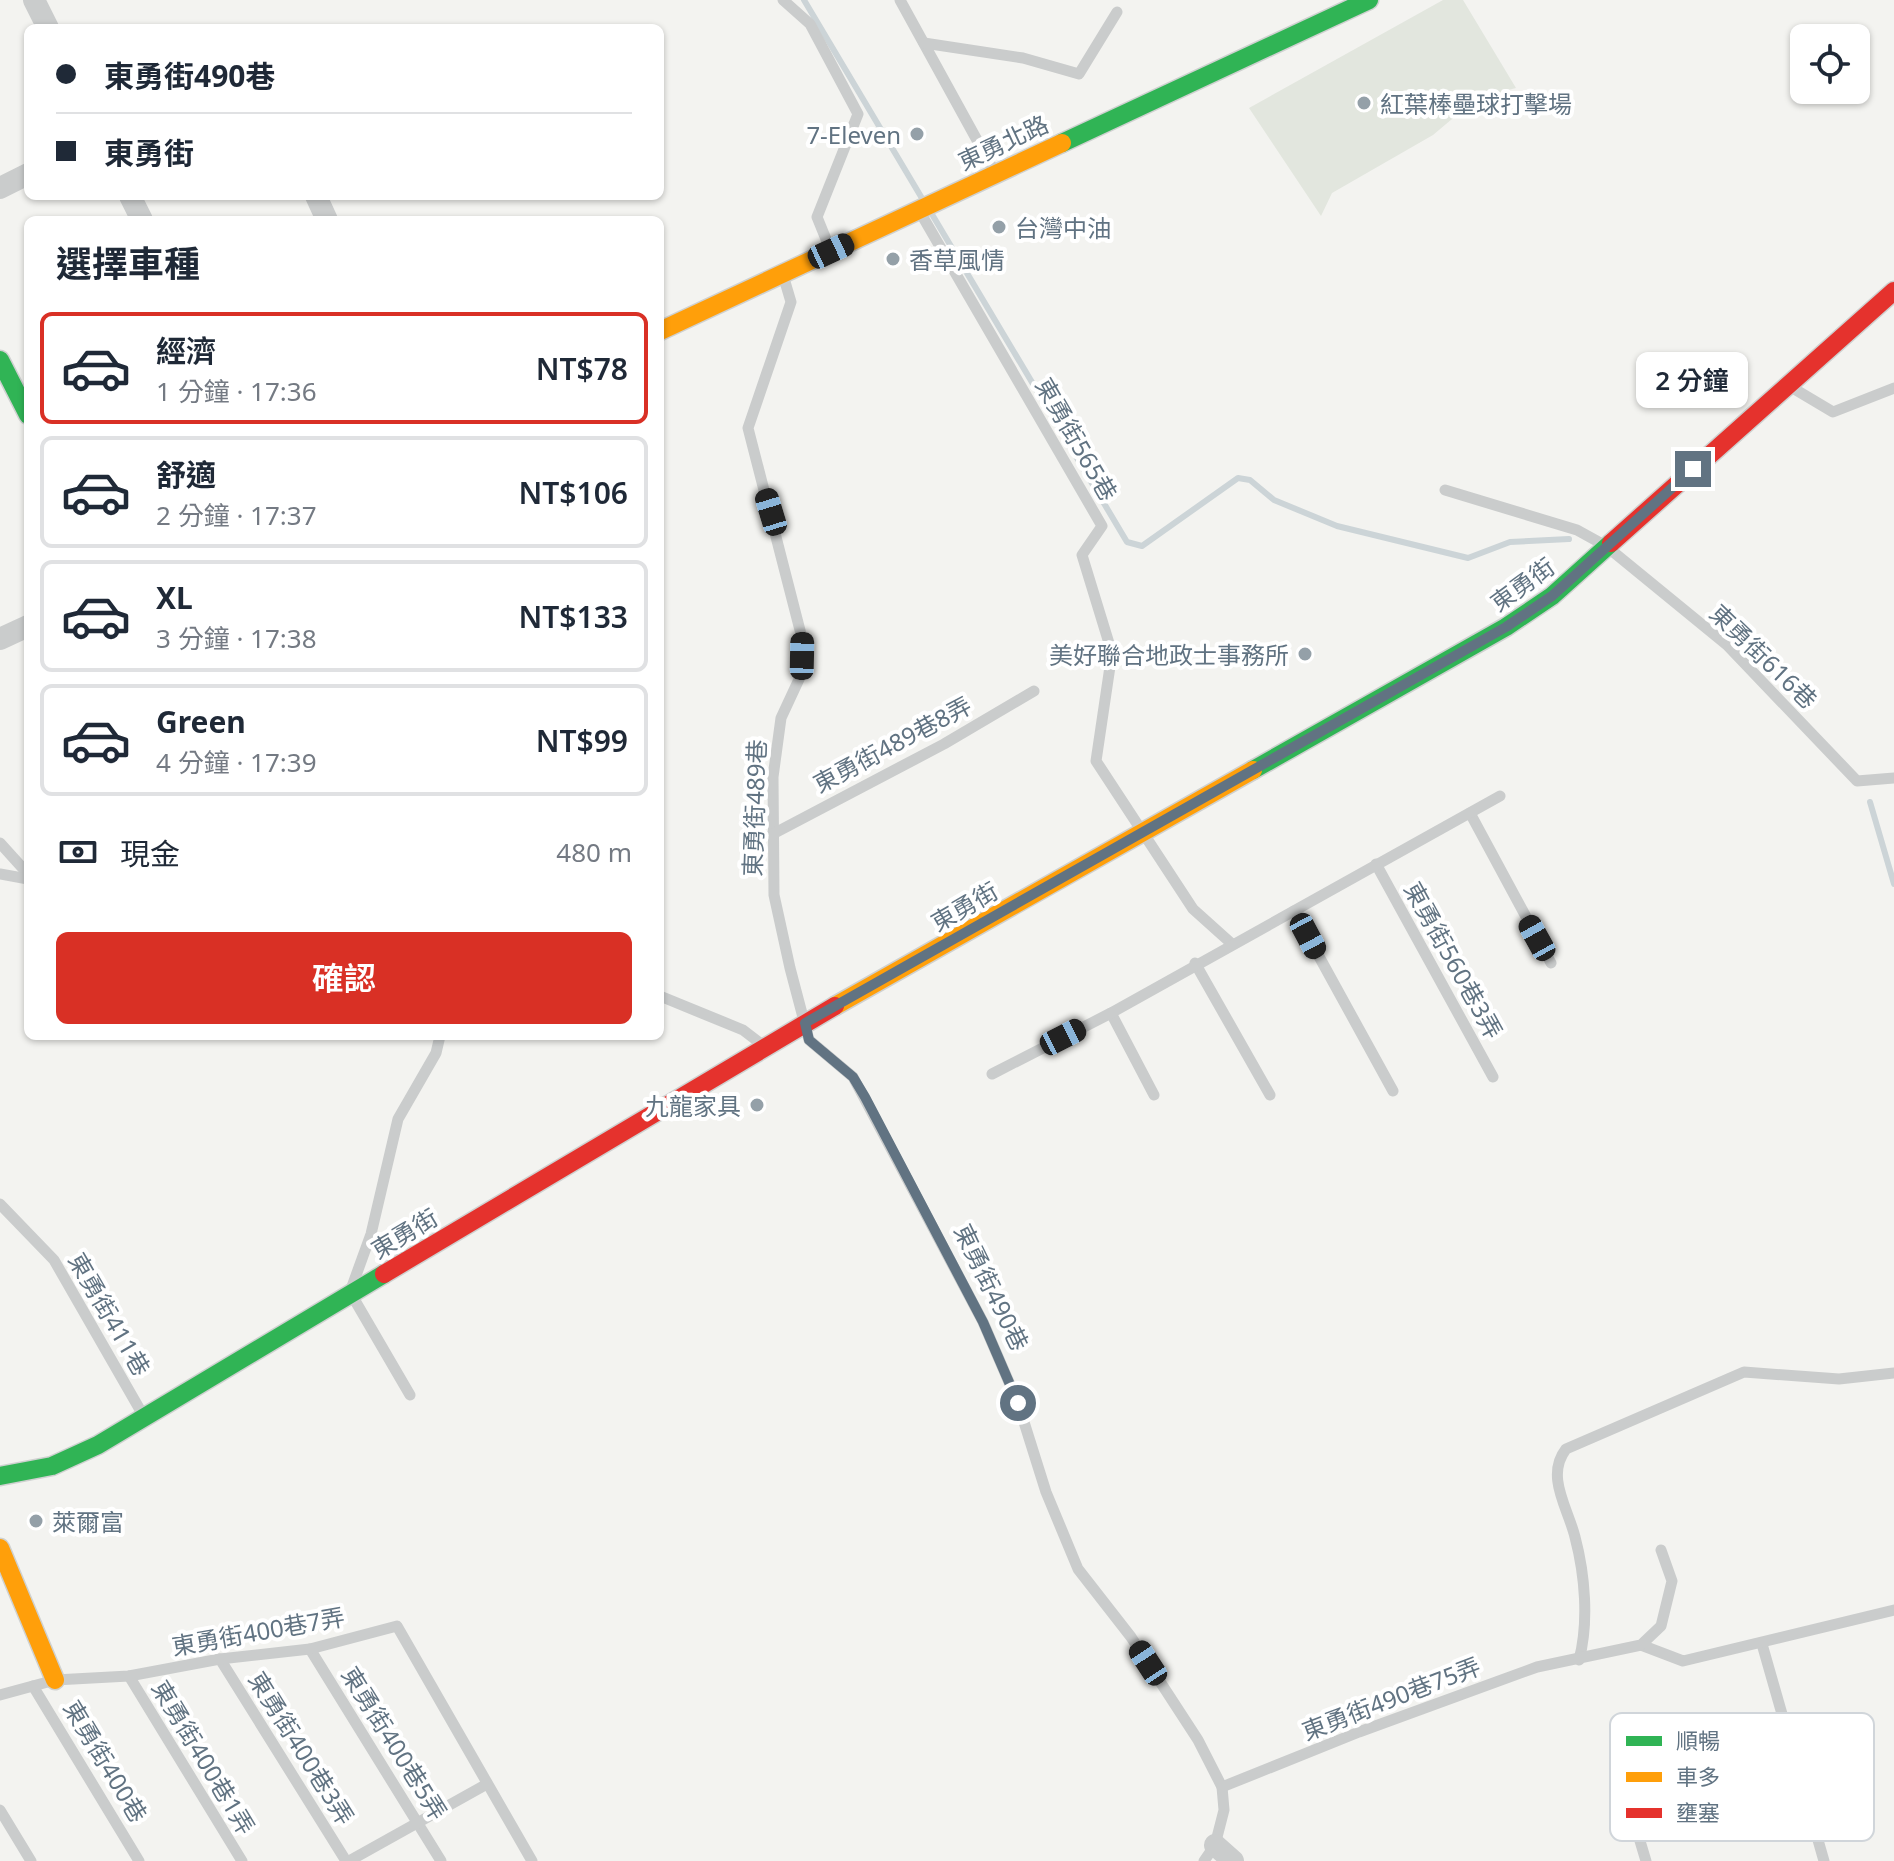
<!DOCTYPE html>
<html lang="zh-TW">
<head>
<meta charset="utf-8">
<style>
	:root { --surface:#fff; --page:#f2f2f3; --text:#1f2937; --muted:#747a83; --line:#e0e1e3; --accent:#d93025 }
	body { margin:0; font-family:"Noto Sans","Noto Sans TC",sans-serif; background:var(--page); color:var(--text); height:100vh; display:flex; flex-direction:column; font-size:30px; white-space:nowrap }
	* { box-sizing:border-box; margin:0 }
	p { font-size:26px; color:var(--muted) }
	.icon { flex:none; width:44px; height:44px; fill:none; stroke:currentColor; stroke-width:2; stroke-linecap:round; stroke-linejoin:round }
	.map { position:relative; flex:1; overflow:hidden }
	.details { position:absolute; left:24px; top:216px; width:640px; height:824px; display:flex; flex-direction:column; background:var(--surface); border-radius:12px; box-shadow:0 2px 6px #0004 }
	.details>* { flex:none }
	.hud { position:absolute; left:24px; top:24px; width:640px; height:176px; border-radius:12px; box-shadow:0 2px 6px #0004; display:grid; align-content:center; height:176px; padding:0 32px; background:var(--surface) }
	.buttons { position:absolute; left:1790px; top:24px; display:grid; gap:16px }
	.buttons a { display:grid; place-items:center; width:80px; height:80px; border-radius:12px; background:var(--surface); box-shadow:0 2px 6px #0004; font-size:40px }
	.end { position:absolute; width:36px; height:36px; margin:-18px; border:10px solid #617382; background:#fff; box-shadow:0 0 0 4px #fff }
	.from { border-radius:50% }
	.bubble { position:absolute; height:56px; border-radius:12px; background:var(--surface); box-shadow:0 2px 6px #0004; font-size:26px; font-weight:600; line-height:56px; text-align:center }
	.car { position:absolute; width:24px; height:48px; margin:-24px -12px; border-radius:10px; box-shadow:0 0 6px 2px #0007; background:linear-gradient(#222 24%,#8ab4d8 0 40%,#222 0 76%,#8ab4d8 0 86%,#222 0) }
	.hud b { display:flex; align-items:center; gap:28px; height:76px; font-size:30px }
	.hud b+b { border-top:2px solid var(--line) }
	.hud i { width:20px; height:20px; background:var(--text) }
	ul { padding:0; list-style:none }
	li { display:flex; align-items:center; gap:24px; height:112px; margin:0 16px 12px; padding:0 16px; border:4px solid var(--line); border-radius:12px }
	li div { flex:1 }
	li b { display:block; font-size:30px }
	li em { font-style:normal; font-weight:600 }
	li.selected { border-color:var(--accent) }
	li>.icon { width:72px; height:72px; stroke-width:1.5 }
	h2 { padding:0 32px; font-size:36px; line-height:96px }
	.pay { display:flex; align-items:center; gap:20px; height:88px; padding:0 32px; font-size:30px }
	.pay p { margin-inline-start:auto }
	.cta { display:flex; gap:16px; margin-top:auto; padding:16px 32px }
	.cta a { flex:1; height:92px; border-radius:12px; background:var(--accent); color:#fff; font-size:32px; font-weight:600; line-height:92px; text-align:center }
	.map>svg:first-child { display:block }
</style>
</head>
<body>
<div class="map">
<svg width="1894" height="1861" viewBox="0 0 1894 1861">
	<rect width="100%" height="100%" fill="#f3f3f0"/>
	<!-- green -->
	<polygon fill="#e2e6de" points="1443,0 1463,0 1516,88 1477,98 1433,135 1332,193 1321,216 1249,108"/>
	<g fill="none" stroke-linecap="round" stroke-linejoin="round">
		<!-- stream -->
		<g stroke="#ccd4d7" stroke-width="6">
			<polyline points="804,0 923,200"/>
			<polyline points="933,216 1127,542 1142,546 1238,478 1250,480 1274,500 1337,526 1468,558 1510,542 1569,539"/>
			<polyline points="1870,802 1894,884"/>
		</g>
		<defs>
			<g id="fast">
				<polyline points="1062,143 1369,0"/>
				<polyline points="0,360 28,415"/>
				<polyline points="1253,770 1506,627 1552,596 1611,543"/>
				<polyline points="0,1476 52,1466 98,1445 384,1274"/>
			</g>
			<g id="slow">
				<polyline points="660,331 1062,143"/>
				<polyline points="835,1006 1253,770"/>
				<polyline points="0,1548 55,1680"/>
			</g>
			<g id="jam">
				<polyline points="1611,543 1894,291"/>
				<polyline points="384,1274 835,1006"/>
			</g>
		</defs>
		<!-- fast casing -->
		<use href="#fast" stroke="#cfd1d0" stroke-width="21"/>
		<!-- slow casing -->
		<use href="#slow" stroke="#cfd1d0" stroke-width="21"/>
		<!-- jam casing -->
		<use href="#jam" stroke="#cfd1d0" stroke-width="21"/>
		<!-- lane -->
		<g stroke="#cacccc" stroke-width="11">
			<polyline points="783,0 810,24 858,114 817,217 830,249"/>
			<polyline points="900,0 994,171"/>
			<polyline points="924,43 1023,58 1079,74 1117,12"/>
			<polyline points="920,212 1102,526 1082,555 1112,653 1096,761 1193,909 1232,944"/>
			<polyline points="783,275 791,302 748,428 802,638 801,675 781,718 773,777 774,895 790,968 809,1040 853,1077 983,1322 1018,1403 1046,1492 1078,1569 1131,1637 1198,1740 1222,1787 1224,1810 1215,1845 1204,1861"/>
			<polyline points="1791,387 1833,412 1894,388"/>
			<polyline points="1445,490 1577,530 1606,546 1727,645 1857,781 1894,778"/>
			<polyline points="1470,813 1551,963"/>
			<polyline points="771,835 944,744 1034,691"/>
			<polyline points="0,843 28,874"/>
			<polyline points="1376,864 1493,1077"/>
			<polyline points="0,874 28,879"/>
			<polyline points="1294,911 1393,1091"/>
			<polyline points="1195,963 1270,1095"/>
			<polyline points="660,996 743,1030 760,1043"/>
			<polyline points="1111,1013 1154,1095"/>
			<polyline points="992,1074 1111,1013 1500,796"/>
			<polyline points="0,1204 54,1260 143,1415"/>
			<polyline points="410,1395 350,1292 371,1234 398,1119 436,1053 440,1036"/>
			<polyline points="1762,1644 1824,1861"/>
			<polyline points="1641,1645 1683,1661 1894,1610"/>
			<polyline points="310,1649 441,1861"/>
			<polyline points="220,1659 346,1861"/>
			<path d="M 1579,1660 C 1589,1622 1585,1575 1575,1537 C 1568,1508 1545,1476 1566,1449 L 1744,1372 L 1839,1379 L 1894,1373"/>
			<polyline points="129,1676 242,1861"/>
			<polyline points="33,1686 139,1861"/>
			<polyline points="0,1695 55,1680 129,1676 220,1659 310,1649 397,1626 532,1861"/>
			<polyline points="1222,1787 1359,1732 1537,1667 1641,1645 1661,1626 1672,1581 1661,1550"/>
			<polyline points="1626,1794 1646,1861"/>
			<polyline points="0,1810 31,1861"/>
			<polyline points="349,1861 487,1784"/>
		</g>
		<!-- street -->
		<g stroke="#cacccc" stroke-width="22">
			<polyline points="34,0 48,28"/>
			<polyline points="0,188 28,174"/>
			<polyline points="130,196 142,220"/>
			<polyline points="316,196 327,220"/>
			<polyline points="0,639 28,626"/>
			<polyline points="1215,1845 1233,1861"/>
		</g>
		<!-- fast -->
		<use href="#fast" stroke="#30b455" stroke-width="18"/>
		<!-- slow -->
		<use href="#slow" stroke="#ff9f0a" stroke-width="18"/>
		<!-- jam -->
		<use href="#jam" stroke="#e5322d" stroke-width="18"/>
	</g>
	<g fill="none" stroke-linecap="round" stroke-linejoin="round">
		<!-- route -->
		<polyline stroke="#617382" stroke-width="10" points="1018,1403 983,1322 865,1097 853,1077 809,1040 805,1023 1506,627 1552,596 1693,469"/>
	</g>
	<!-- markers -->
	<g fill="#94a0a8" stroke="#fff" stroke-width="3">
		<circle cx="1364" cy="103" r="8"/>
		<circle cx="917" cy="134" r="8"/>
		<circle cx="999" cy="227" r="8"/>
		<circle cx="893" cy="259" r="8"/>
		<circle cx="1305" cy="654" r="8"/>
		<circle cx="757" cy="1105" r="8"/>
		<circle cx="36" cy="1521" r="8"/>
	</g>
	<g text-anchor="middle" dominant-baseline="central" stroke-width="8" stroke-linejoin="round" paint-order="stroke">
		<!-- poi labels -->
		<g font-size="24" fill="#617382" stroke="#fff" text-anchor="start">
			<text x="1380" y="103">紅葉棒壘球打擊場</text>
			<text x="901" y="134" text-anchor="end">7-Eleven</text>
			<text x="1015" y="227">台灣中油</text>
			<text x="909" y="259">香草風情</text>
			<text x="1289" y="654" text-anchor="end">美好聯合地政士事務所</text>
			<text x="741" y="1105" text-anchor="end">九龍家具</text>
			<text x="52" y="1521">萊爾富</text>
		</g>
		<!-- street labels -->
		<g font-size="24" fill="#617382" stroke="#fff">
			<text transform="translate(1003 142) rotate(-25)">東勇北路</text>
			<text transform="translate(1077 439) rotate(60)">東勇街565巷</text>
			<text transform="translate(1522 584) rotate(-36)">東勇街</text>
			<text transform="translate(1764 656) rotate(44)">東勇街616巷</text>
			<text transform="translate(892 744) rotate(-28)">東勇街489巷8弄</text>
			<text transform="translate(754 808) rotate(-88)">東勇街489巷</text>
			<text transform="translate(964 906) rotate(-30)">東勇街</text>
			<text transform="translate(1454 960) rotate(61)">東勇街560巷3弄</text>
			<text transform="translate(404 1233) rotate(-31)">東勇街</text>
			<text transform="translate(992 1287) rotate(64)">東勇街490巷</text>
			<text transform="translate(110 1314) rotate(60)">東勇街411巷</text>
			<text transform="translate(258 1631) rotate(-10)">東勇街400巷7弄</text>
			<text transform="translate(1391 1698) rotate(-21)">東勇街490巷75弄</text>
			<text transform="translate(395 1743) rotate(58)">東勇街400巷5弄</text>
			<text transform="translate(302 1748) rotate(58)">東勇街400巷3弄</text>
			<text transform="translate(204 1757) rotate(59)">東勇街400巷1弄</text>
			<text transform="translate(106 1761) rotate(59)">東勇街400巷</text>
		</g>
	</g>
	<!-- legend -->
	<rect x="1610" y="1713" width="264" height="128" rx="12" fill="#fff" stroke="#d0d5da" stroke-width="2"/>
	<rect x="1626" y="1736" width="36" height="10" fill="#30b455"/>
	<rect x="1626" y="1772" width="36" height="10" fill="#ff9f0a"/>
	<rect x="1626" y="1808" width="36" height="10" fill="#e5322d"/>
	<g font-size="22" fill="#617382">
		<text x="1676" y="1749">順暢</text>
		<text x="1676" y="1785">車多</text>
		<text x="1676" y="1821">壅塞</text>
	</g>
</svg>
<div class="buttons">
<a><svg class="icon" aria-label="locate" viewBox="0 0 24 24"><circle cx="12" cy="12" r="6"/><path d="M12 2v4M12 18v4M2 12h4M18 12h4"/></svg></a>
</div>
<i class="end from" style="left:1018px;top:1403px"></i>
<i class="end" style="left:1693px;top:469px"></i>
<div class="bubble" style="left:1636px;top:352px;width:112px">2 分鐘</div>
<i class="car" style="left:831px;top:251px;rotate:65deg"></i>
<i class="car" style="left:771px;top:512px;rotate:343deg"></i>
<i class="car" style="left:802px;top:656px;rotate:1deg"></i>
<i class="car" style="left:1308px;top:936px;rotate:152deg"></i>
<i class="car" style="left:1537px;top:938px;rotate:331deg"></i>
<i class="car" style="left:1063px;top:1037px;rotate:63deg"></i>
<i class="car" style="left:1148px;top:1663px;rotate:327deg"></i>
<div class="hud">
<b><i class="from"></i>東勇街490巷</b>
<b><i></i>東勇街</b>
</div>
<section class="details">
<h2>選擇車種</h2>
<ul>
<li class="selected"><svg class="icon" aria-label="car" viewBox="0 0 24 24"><path d="M5 17H2v-5l4-1 3-4h7l3 4 3 1v5h-3M9 17h6M6 11h13"/><circle cx="7" cy="17" r="2"/><circle cx="17" cy="17" r="2"/></svg><div><b>經濟</b><p>1 分鐘 · 17:36</p></div><em>NT$78</em></li>
<li><svg class="icon" aria-label="car" viewBox="0 0 24 24"><path d="M5 17H2v-5l4-1 3-4h7l3 4 3 1v5h-3M9 17h6M6 11h13"/><circle cx="7" cy="17" r="2"/><circle cx="17" cy="17" r="2"/></svg><div><b>舒適</b><p>2 分鐘 · 17:37</p></div><em>NT$106</em></li>
<li><svg class="icon" aria-label="car" viewBox="0 0 24 24"><path d="M5 17H2v-5l4-1 3-4h7l3 4 3 1v5h-3M9 17h6M6 11h13"/><circle cx="7" cy="17" r="2"/><circle cx="17" cy="17" r="2"/></svg><div><b>XL</b><p>3 分鐘 · 17:38</p></div><em>NT$133</em></li>
<li><svg class="icon" aria-label="car" viewBox="0 0 24 24"><path d="M5 17H2v-5l4-1 3-4h7l3 4 3 1v5h-3M9 17h6M6 11h13"/><circle cx="7" cy="17" r="2"/><circle cx="17" cy="17" r="2"/></svg><div><b>Green</b><p>4 分鐘 · 17:39</p></div><em>NT$99</em></li>
</ul>
<div class="pay"><svg class="icon" aria-label="cash" viewBox="0 0 24 24"><path d="M3 7h18v10H3z"/><circle cx="12" cy="12" r="2"/></svg>現金<p>480 m</p></div>
<div class="cta"><a>確認</a></div>
</section>
</div>
</body>
</html>
